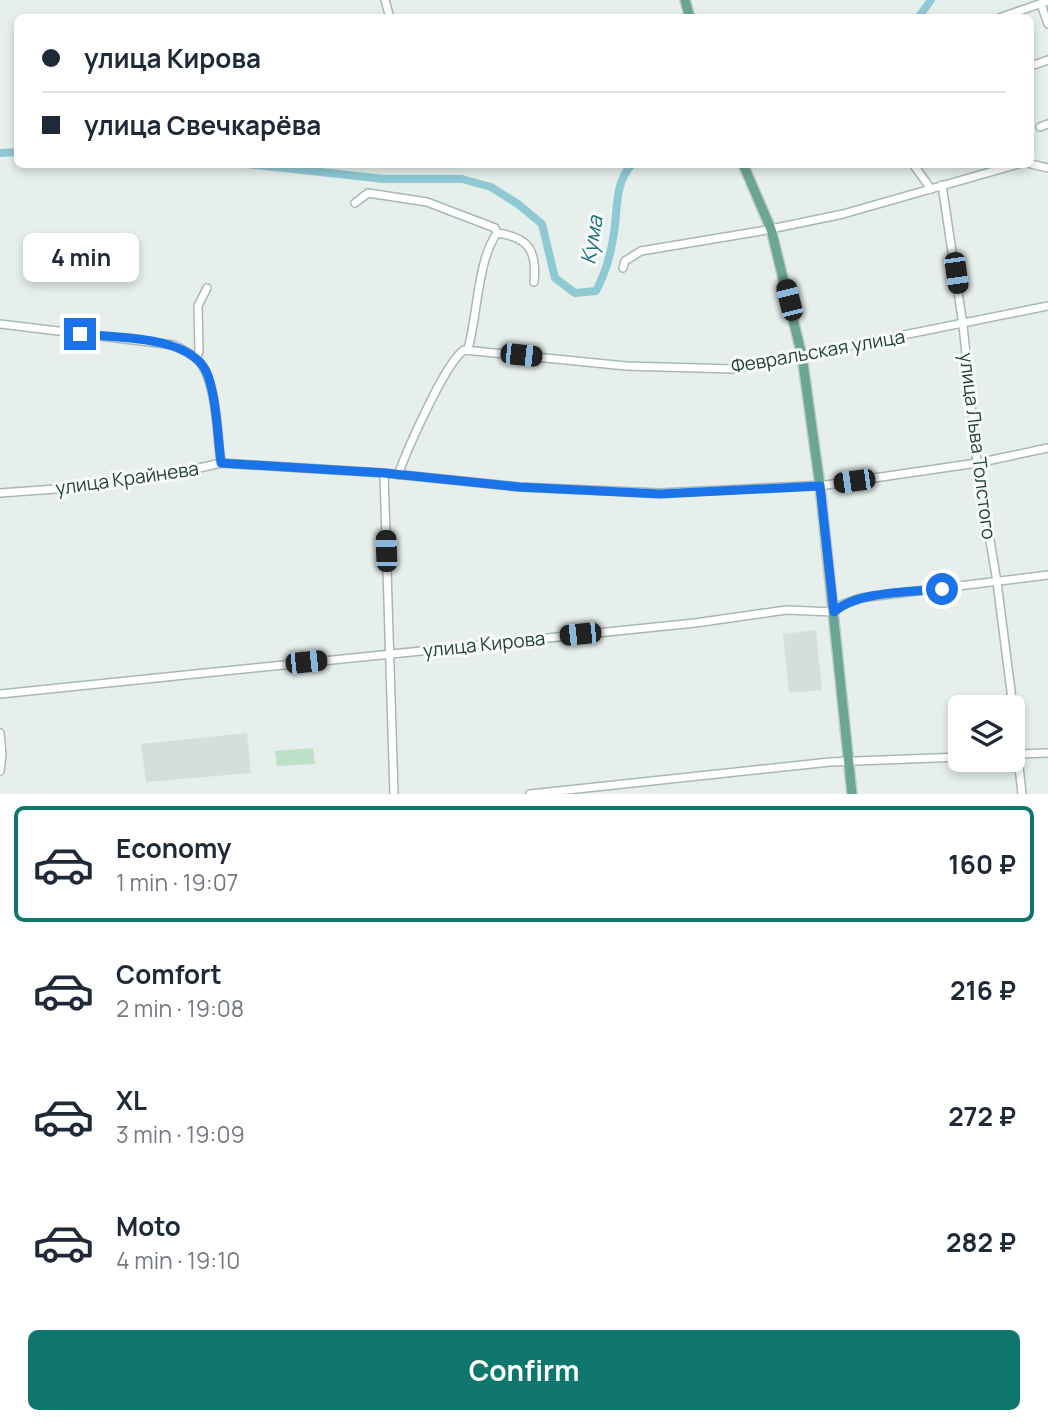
<!DOCTYPE html>
<html lang="en">
<head>
<meta charset="utf-8">
<style>
	:root { --surface:#fff; --page:#f6f6f7; --text:#1f2937; --muted:#747a83; --line:#e0e1e3; --accent:#0f766e }
	body { margin:0; font-family:Manrope,sans-serif; background:var(--page); color:var(--text); height:100vh; display:flex; flex-direction:column; font-size:26px; white-space:nowrap }
	* { box-sizing:border-box; margin:0 }
	p { font-size:23px; color:var(--muted) }
	.icon { flex:none; width:38px; height:38px; fill:none; stroke:currentColor; stroke-width:2; stroke-linecap:round; stroke-linejoin:round }
	.map { position:relative; height:794px; overflow:hidden }
	.details { display:flex; flex-direction:column; background:var(--surface); flex:1 }
	.details>* { flex:none }
	.guide { position:absolute; left:14px; top:14px; width:1020px; height:154px; border-radius:10px; box-shadow:0 4px 10px #0003; display:grid; align-content:center; height:154px; padding:0 28px; background:var(--surface) }
	.fabs { position:absolute; left:948px; top:695px; display:grid; gap:14px }
	.fabs a { display:grid; place-items:center; width:77px; height:77px; border-radius:10px; background:var(--surface); box-shadow:0 4px 10px #0003; font-size:35px }
	.end { position:absolute; width:32px; height:32px; margin:-16px; border:9px solid #1a73e8; background:#fff; box-shadow:0 0 0 4px #fff }
	.from { border-radius:50% }
	.bubble { position:absolute; height:49px; border-radius:10px; background:var(--surface); box-shadow:0 4px 10px #0003; font-size:23px; font-weight:700; line-height:49px; text-align:center }
	.car { position:absolute; width:21px; height:42px; margin:-21px -10px; border-radius:9px; box-shadow:0 0 5px 2px #0007; background:linear-gradient(#222 24%,#8ab4d8 0 40%,#222 0 76%,#8ab4d8 0 86%,#222 0) }
	.guide b { display:flex; align-items:center; gap:24px; height:66px; font-size:26px }
	.guide b+b { border-top:2px solid var(--line) }
	.guide i { width:18px; height:18px; background:var(--text) }
	ul { padding:12px 0 0; list-style:none }
	li { display:flex; align-items:center; gap:21px; height:116px; margin:0 14px 10px; padding:0 14px; border:4px solid transparent; border-radius:10px }
	li div { flex:1 }
	li b { display:block; font-size:26px }
	li em { font-style:normal; font-weight:700 }
	li.active { border-color:var(--accent) }
	li>.icon { width:63px; height:63px; stroke-width:1.5 }
	.button { display:flex; gap:14px; margin-top:auto; padding:14px 28px }
	.button a { flex:1; height:80px; border-radius:10px; background:var(--accent); color:#fff; font-size:28px; font-weight:700; line-height:80px; text-align:center }
	.map>svg:first-child { display:block }
</style>
</head>
<body>
<div class="map">
<svg width="1048" height="794" viewBox="0 0 1048 794">
	<rect width="100%" height="100%" fill="#e6efeb"/>
	<!-- built -->
	<g fill="#d4dfda">
		<polygon points="816,630 822,690 789,693 783,634"/>
		<polygon points="247,733 251,773 146,782 141,744"/>
	</g>
	<!-- green -->
	<polygon fill="#bfe0c8" points="313,748 315,764 277,766 275,751"/>
	<g fill="none" stroke-linecap="round" stroke-linejoin="round">
		<!-- river -->
		<g stroke="#8ec9d4" stroke-width="8">
			<polyline points="918,18 931,0"/>
			<polyline points="0,153 18,152"/>
			<path d="M 247,164 L 384,179 L 462,179 L 491,187 L 518,204 L 542,224 L 555,278 L 575,293 L 596,291 C 606,272 611,254 614,233 C 618,209 614,184 632,164"/>
		</g>
		<defs>
			<g id="minor">
				<polyline points="385,0 390,18"/>
				<polyline points="1041,4 1048,24"/>
				<polyline points="999,18 1048,1"/>
				<polyline points="1031,66 1048,60"/>
				<polyline points="1040,127 1048,124"/>
				<polyline points="913,164 931,189"/>
				<polyline points="1031,164 1048,168"/>
				<polyline points="942,185 963,325 977,463 997,582 1013,707"/>
				<path d="M 355,203 L 368,193 L 427,202 L 495,228 L 497,233 C 529,237 537,251 534,282"/>
				<polyline points="623,268 625,261 641,251 761,231 843,214 1018,164"/>
				<path d="M 0,324 L 174,345 C 182,349 192,354 198,360 C 217,381 217,435 221,463"/>
				<path d="M 468,349 C 478,313 477,262 497,233"/>
				<polyline points="196,358 199,352 198,306 207,288"/>
				<polyline points="384,473 394,794"/>
				<path d="M 398,475 C 407,450 445,363 464,350 L 626,366 L 734,369 L 1048,306"/>
				<polyline points="0,493 70,488 168,475 221,463 384,473 519,487 660,493 826,485 977,463 1048,448"/>
				<polyline points="0,694 695,623 786,610 834,612 841,605 860,598 1048,575"/>
				<polyline points="1013,711 1022,794"/>
				<polyline points="0,733 2,755 0,771"/>
				<polyline points="1013,754 1048,753"/>
				<polyline points="530,794 830,762 961,757"/>
			</g>
			<g id="major">
				<polyline points="685,0 690,18"/>
				<polyline points="743,164 771,229 802,356 820,486 852,794"/>
			</g>
		</defs>
		<!-- minor casing -->
		<use href="#minor" stroke="#a8b8b2" stroke-width="10"/>
		<!-- major casing -->
		<use href="#major" stroke="#c2cac8" stroke-width="12"/>
		<!-- minor -->
		<use href="#minor" stroke="#fff" stroke-width="7"/>
		<!-- major -->
		<use href="#major" stroke="#6aa596" stroke-width="9"/>
	</g>
	<g fill="none" stroke-linecap="round" stroke-linejoin="round">
		<!-- route -->
		<path stroke="#1a73e8" stroke-width="9" d="M 80,334 C 115,338 188,335 206,371 C 216,391 218,440 221,463 L 384,473 L 519,487 L 660,494 L 820,486 L 834,612 C 857,591 911,592 942,589"/>
	</g>
	<g text-anchor="middle" dominant-baseline="central" stroke-width="6" stroke-linejoin="round" paint-order="stroke">
		<!-- street labels -->
		<g font-size="19" fill="#24423a" stroke="#f7fbf9">
			<text transform="translate(818 351) rotate(-10)">Февральская улица</text>
			<text transform="translate(978 446) rotate(83)">улица Льва Толстого</text>
			<text transform="translate(127 478) rotate(-8)">улица Крайнева</text>
			<text transform="translate(484 644) rotate(-6)">улица Кирова</text>
		</g>
		<!-- water labels -->
		<g font-size="21" font-style="italic" fill="#1c6f80" stroke="#f7fbf9">
			<text transform="translate(591 240) rotate(-81)">Кума</text>
		</g>
	</g>
</svg>
<div class="fabs">
<a><svg class="icon" aria-label="layers" viewBox="0 0 24 24"><path d="M12 4l9 5-9 5-9-5zM3 14l9 5 9-5"/></svg></a>
</div>
<i class="end from" style="left:942px;top:589px"></i>
<i class="end" style="left:80px;top:334px"></i>
<div class="bubble" style="left:23px;top:233px;width:116px">4 min</div>
<i class="car" style="left:956px;top:273px;rotate:172deg"></i>
<i class="car" style="left:789px;top:300px;rotate:346deg"></i>
<i class="car" style="left:521px;top:355px;rotate:96deg"></i>
<i class="car" style="left:854px;top:481px;rotate:262deg"></i>
<i class="car" style="left:386px;top:551px;rotate:358deg"></i>
<i class="car" style="left:580px;top:634px;rotate:264deg"></i>
<i class="car" style="left:306px;top:662px;rotate:84deg"></i>
<div class="guide">
<b><i class="from"></i>улица Кирова</b>
<b><i></i>улица Свечкарёва</b>
</div>
</div>
<section class="details">
<ul>
<li class="active"><svg class="icon" aria-label="car" viewBox="0 0 24 24"><path d="M5 17H2v-5l4-1 3-4h7l3 4 3 1v5h-3M9 17h6M6 11h13"/><circle cx="7" cy="17" r="2"/><circle cx="17" cy="17" r="2"/></svg><div><b>Economy</b><p>1 min · 19:07</p></div><em>160 ₽</em></li>
<li><svg class="icon" aria-label="car" viewBox="0 0 24 24"><path d="M5 17H2v-5l4-1 3-4h7l3 4 3 1v5h-3M9 17h6M6 11h13"/><circle cx="7" cy="17" r="2"/><circle cx="17" cy="17" r="2"/></svg><div><b>Comfort</b><p>2 min · 19:08</p></div><em>216 ₽</em></li>
<li><svg class="icon" aria-label="car" viewBox="0 0 24 24"><path d="M5 17H2v-5l4-1 3-4h7l3 4 3 1v5h-3M9 17h6M6 11h13"/><circle cx="7" cy="17" r="2"/><circle cx="17" cy="17" r="2"/></svg><div><b>XL</b><p>3 min · 19:09</p></div><em>272 ₽</em></li>
<li><svg class="icon" aria-label="car" viewBox="0 0 24 24"><path d="M5 17H2v-5l4-1 3-4h7l3 4 3 1v5h-3M9 17h6M6 11h13"/><circle cx="7" cy="17" r="2"/><circle cx="17" cy="17" r="2"/></svg><div><b>Moto</b><p>4 min · 19:10</p></div><em>282 ₽</em></li>
</ul>
<div class="button"><a>Confirm</a></div>
</section>
</body>
</html>
